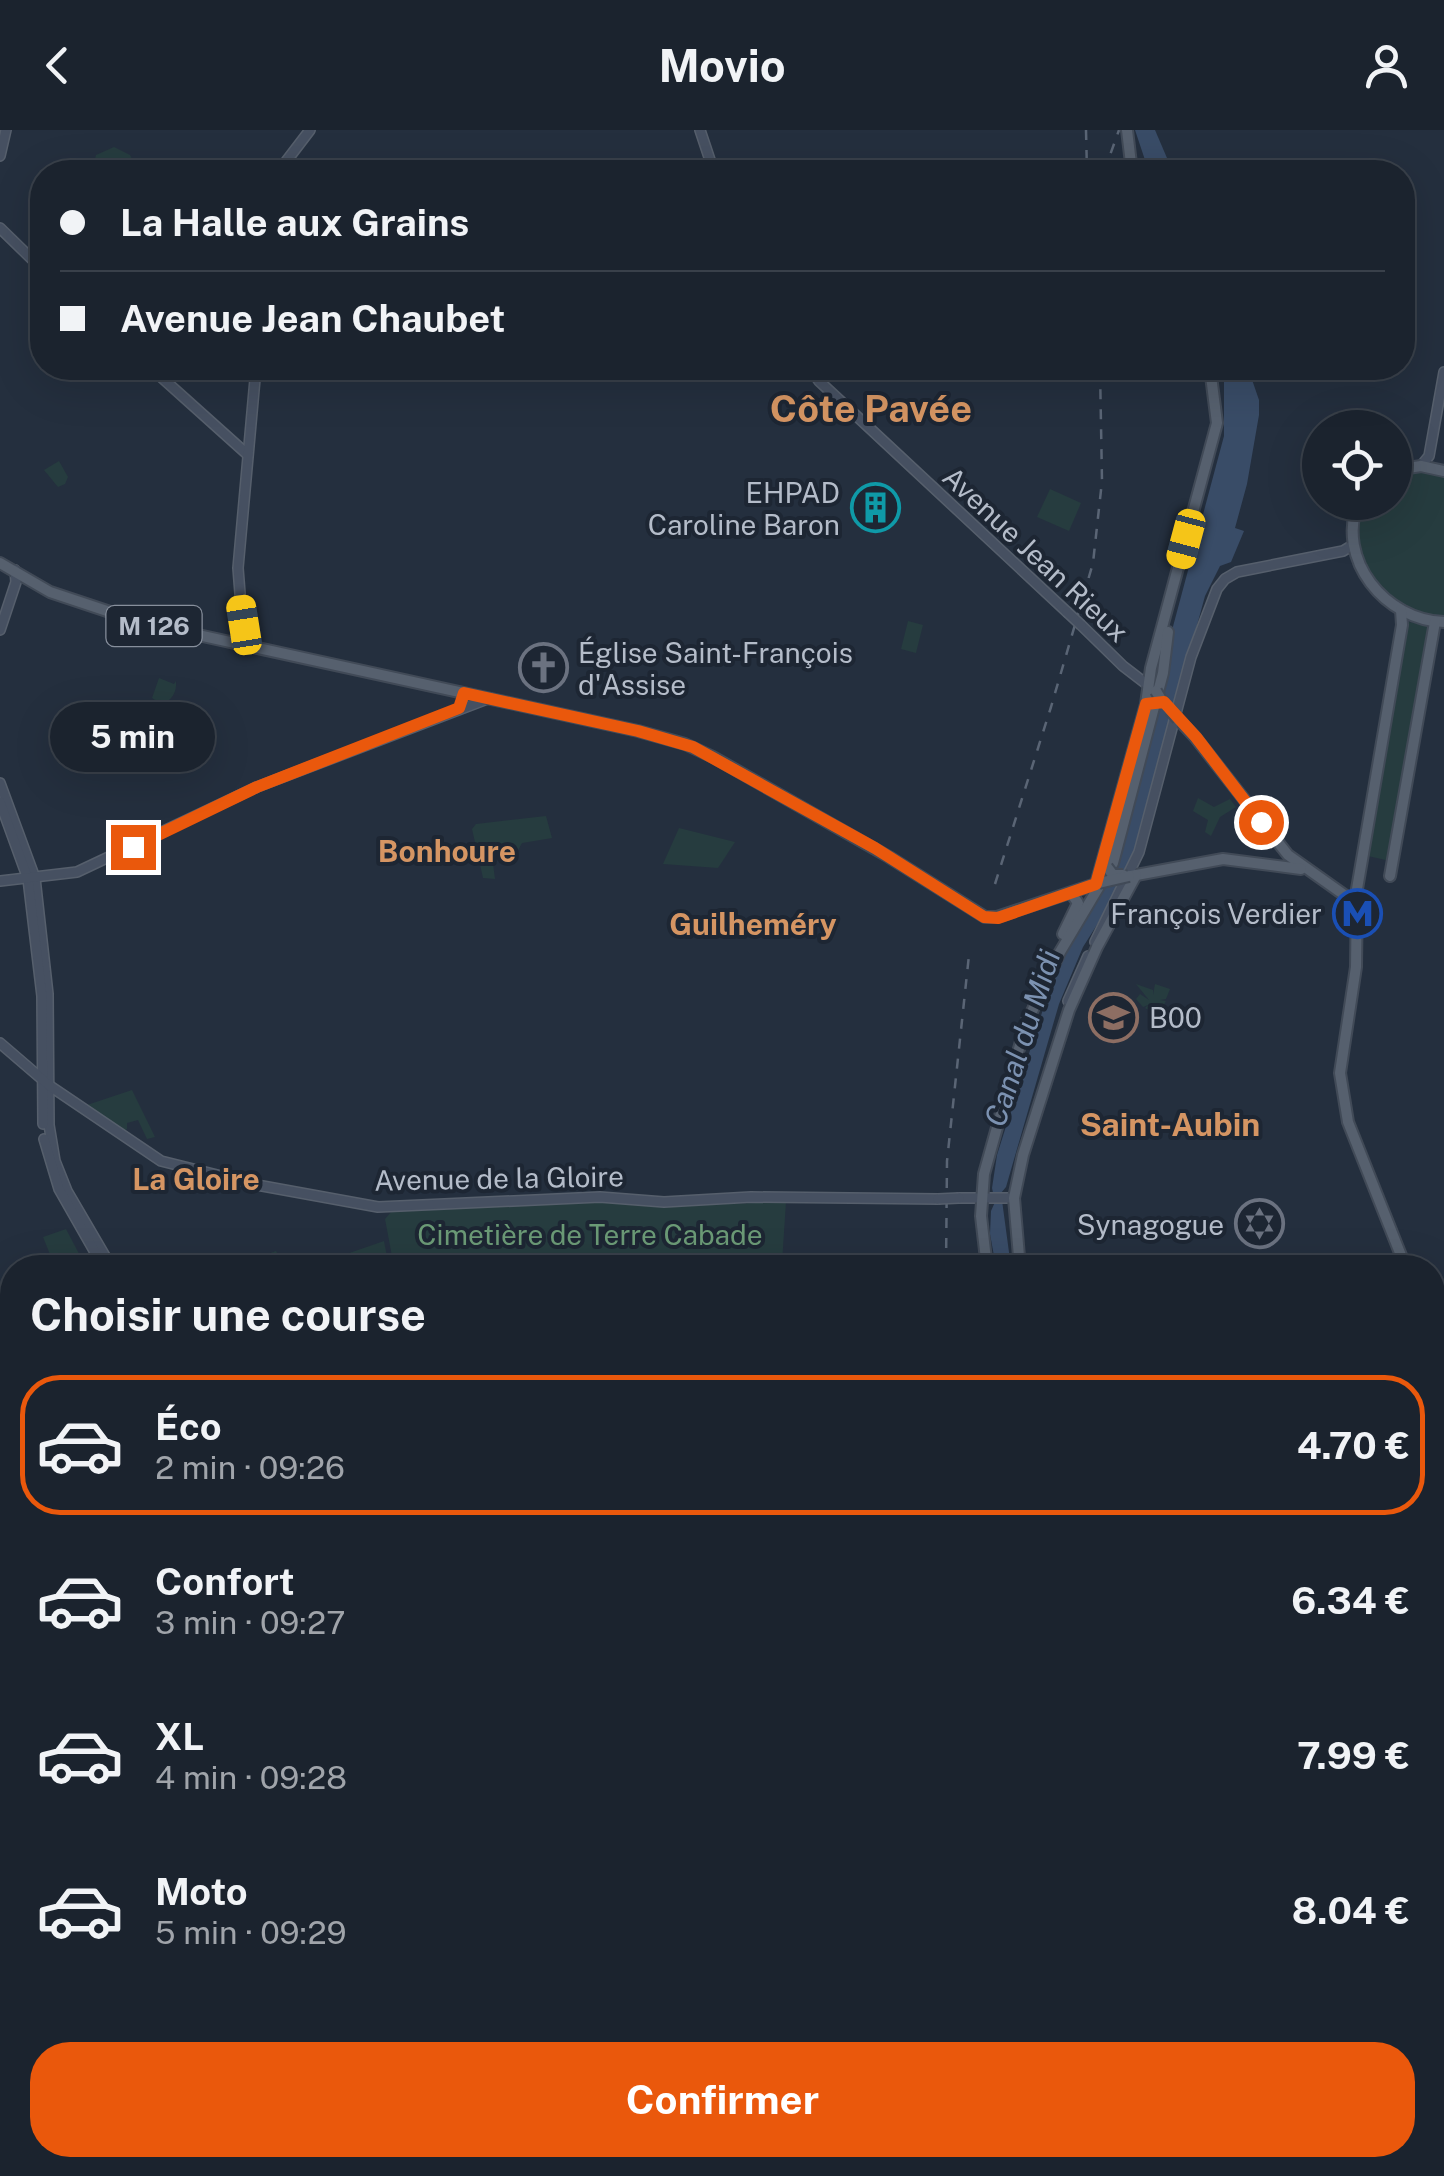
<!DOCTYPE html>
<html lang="fr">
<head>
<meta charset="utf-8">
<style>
	:root { --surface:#1b232e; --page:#242b36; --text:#f1f3f6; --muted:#a0a4aa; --line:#39404a; --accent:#ea580c }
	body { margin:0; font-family:"Public Sans",sans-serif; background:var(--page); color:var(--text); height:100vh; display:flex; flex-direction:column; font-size:38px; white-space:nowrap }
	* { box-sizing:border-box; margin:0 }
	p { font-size:32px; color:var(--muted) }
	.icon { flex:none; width:55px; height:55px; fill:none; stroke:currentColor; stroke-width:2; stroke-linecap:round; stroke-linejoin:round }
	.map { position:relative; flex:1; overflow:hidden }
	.side { position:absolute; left:0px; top:1125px; width:1445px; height:922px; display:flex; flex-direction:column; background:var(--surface); border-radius:40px 40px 0 0; box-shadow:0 10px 40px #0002,0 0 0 2px var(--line) }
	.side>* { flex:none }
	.banner { position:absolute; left:30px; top:30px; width:1385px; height:220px; border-radius:40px; box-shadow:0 10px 40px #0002,0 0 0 2px var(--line); display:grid; align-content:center; height:220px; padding:0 30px; background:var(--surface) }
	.buttons { position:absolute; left:1302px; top:280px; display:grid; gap:20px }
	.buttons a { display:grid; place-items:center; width:110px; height:110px; border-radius:50%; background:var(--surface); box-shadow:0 10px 40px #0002,0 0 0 2px var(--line); font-size:50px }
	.end { position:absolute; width:45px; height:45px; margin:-22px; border:12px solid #ea580c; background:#fff; box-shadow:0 0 0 5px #fff }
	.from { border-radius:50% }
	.bubble { position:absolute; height:70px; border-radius:35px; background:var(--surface); box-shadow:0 10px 40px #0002,0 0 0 2px var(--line); font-size:32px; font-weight:700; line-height:70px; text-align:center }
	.car { position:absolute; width:30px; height:60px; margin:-30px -15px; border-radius:12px; box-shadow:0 0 8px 2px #0007; background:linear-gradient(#f5c518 24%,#345 0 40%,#f5c518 0 76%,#345 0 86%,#f5c518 0) }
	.banner b { display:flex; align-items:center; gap:35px; height:95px; font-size:38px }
	.banner b+b { border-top:2px solid var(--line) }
	.banner i { width:25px; height:25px; background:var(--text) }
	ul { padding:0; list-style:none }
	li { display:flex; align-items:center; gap:30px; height:140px; margin:0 20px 15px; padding:0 10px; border:5px solid transparent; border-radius:40px }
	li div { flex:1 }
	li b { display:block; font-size:38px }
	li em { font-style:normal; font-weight:700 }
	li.active { border-color:var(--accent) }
	li>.icon { width:90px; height:90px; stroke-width:1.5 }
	h2 { padding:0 30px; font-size:45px; line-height:120px }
	.primary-button { display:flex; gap:20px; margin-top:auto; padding:20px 30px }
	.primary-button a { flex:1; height:115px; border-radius:40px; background:var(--accent); color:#fff; font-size:40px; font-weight:700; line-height:115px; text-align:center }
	header { display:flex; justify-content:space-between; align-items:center; height:130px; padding:0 30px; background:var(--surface); font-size:45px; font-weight:700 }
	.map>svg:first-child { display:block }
</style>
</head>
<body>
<header><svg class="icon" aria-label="back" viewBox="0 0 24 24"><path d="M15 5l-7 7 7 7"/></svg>Movio<svg class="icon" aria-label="person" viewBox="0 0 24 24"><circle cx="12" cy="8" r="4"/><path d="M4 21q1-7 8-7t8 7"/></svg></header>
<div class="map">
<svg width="1444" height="2046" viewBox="0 0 1444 2046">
	<rect width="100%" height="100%" fill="#242f3e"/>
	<!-- green -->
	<g fill="#263c3f">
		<polygon points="114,17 130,25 138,42 92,42 96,25"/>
		<polygon points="59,331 68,347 65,354 58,357 44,340"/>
		<path d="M 1419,341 L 1444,347 L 1444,488 C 1384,478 1343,435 1363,373 L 1395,372 L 1395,345 Z"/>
		<polygon points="1050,359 1081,373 1069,401 1037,387"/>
		<polygon points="908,491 923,495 916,523 901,519"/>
		<polygon points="1405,491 1430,497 1390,731 1368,726"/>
		<path d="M 159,548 L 174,554 L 176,551 C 177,564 171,569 163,575 L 152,568 Z"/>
		<polygon points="1198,668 1214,677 1230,669 1236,677 1220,687 1211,706 1205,702 1208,690 1193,681"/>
		<polygon points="546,686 552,708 522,713 517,722 492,726 495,749 483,748 472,699 476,694"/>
		<polygon points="679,698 735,712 718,738 663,734"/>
		<polygon points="1136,854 1153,860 1153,865 1155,854 1170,859 1166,869 1160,870 1166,871 1158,885 1145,878 1148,875 1143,877 1136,869 1140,864 1149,870"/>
		<polygon points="132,960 155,1007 147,1009 138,990 127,993 127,999 123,1001 87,975"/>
		<polygon points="620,1071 662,1076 786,1072 782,1133 795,1135 795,1137 394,1137 385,1089 392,1081 532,1072"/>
		<polygon points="66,1099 86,1137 55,1137 43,1107"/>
		<polygon points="384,1111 389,1137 309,1137"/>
		<polygon points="276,1121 284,1137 235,1137"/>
		<polygon points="11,2006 12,2035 18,2035 11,2046 0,2046 0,2011"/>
	</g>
	<!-- water -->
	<g fill="#394c67">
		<polygon points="1135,0 1155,0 1173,42 1149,42"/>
		<polygon points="1224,238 1248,238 1259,270 1259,285 1247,354 1235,398 1244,401 1231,432 1220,436 1205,466 1134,726 1110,774 1083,817 1059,874 1006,1057 1001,1063 1011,1137 996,1137 990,1104 991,1081 995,1072 992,1058 997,1025 1051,854 1070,813 1114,740 1125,708 1164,561 1171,504 1224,306"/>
	</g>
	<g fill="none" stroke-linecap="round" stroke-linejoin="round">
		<defs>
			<g id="secondary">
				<polyline points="700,0 714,42"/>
				<polyline points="0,26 6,0"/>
				<polyline points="278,42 310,0"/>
				<polyline points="0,98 42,139"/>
				<polyline points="151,238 248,325"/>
				<polyline points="810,238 819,251 1067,482"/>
				<polyline points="1421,336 1429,326 1444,242"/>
				<polyline points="1081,495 1123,536 1149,556"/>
				<polyline points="0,500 16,452 15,440"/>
				<polyline points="244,514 238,438 256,238"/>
				<polyline points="0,653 35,748 48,864 49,995 55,1031 67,1061 112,1138"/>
				<polyline points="0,672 28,749 42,866 43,994"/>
				<polyline points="0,751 77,742 257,657 490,568"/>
				<polyline points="1095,812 1139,722 1191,527 1217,459 1225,449 1237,442 1343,421 1353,415"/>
				<polyline points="1068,871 1088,826"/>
				<polyline points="0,913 50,956 161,1031 257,1055 378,1077 600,1067 664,1072 751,1067 938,1069"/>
				<polyline points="44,1009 59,1059 104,1138"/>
				<polyline points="959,1068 1014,1068"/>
				<polyline points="1432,1494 1444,1489"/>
				<polyline points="1432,1786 1444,1786"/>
				<polyline points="1432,1847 1444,1836"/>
				<polyline points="0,1978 12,1996"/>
			</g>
			<g id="primary">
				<polyline points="1127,0 1132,42"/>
				<polyline points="1395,340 1421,336 1444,341"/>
				<path d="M 1358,372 C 1336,430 1385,490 1444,492"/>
				<polyline points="0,433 50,462 143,493 638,601 685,614 713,627 889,727 985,787 997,787 1099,753"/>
				<polyline points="1401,480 1402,495 1357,759 1356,837 1340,943 1348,992 1406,1138"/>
				<polyline points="1178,589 1195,607 1288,725 1357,774"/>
				<polyline points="1131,746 1223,729 1301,739"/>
				<polyline points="1390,746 1435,492"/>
				<polyline points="1096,754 1146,574 1151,538 1217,293 1210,238"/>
				<polyline points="1063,804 1078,773 1071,763"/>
				<polyline points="1027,892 1060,822 1113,733 1163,543 1168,502"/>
				<polyline points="987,1138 981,1086 984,1044 1027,890"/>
				<polyline points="1020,1138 1014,1068 1023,1025 1069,880 1097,817 1136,745"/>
				<polyline points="1432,1206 1444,1234"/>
				<polyline points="1432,1228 1444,1250"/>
				<polyline points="1432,1632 1444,1620"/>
				<polyline points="1432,2015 1444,2016"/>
				<polyline points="1345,2035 1430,2046"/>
				<polyline points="24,2046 28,2035"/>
				<polyline points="872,2046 887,2035"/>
			</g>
		</defs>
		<!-- secondary casing -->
		<use href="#secondary" stroke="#565f6c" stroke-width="12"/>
		<!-- primary casing -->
		<use href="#primary" stroke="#414a57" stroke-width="14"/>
		<!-- secondary -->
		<use href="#secondary" stroke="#465061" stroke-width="9"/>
		<!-- primary -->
		<use href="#primary" stroke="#56606e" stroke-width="10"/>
		<!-- rail -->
		<g stroke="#5a6575" stroke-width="2.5" stroke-dasharray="10 10" stroke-linecap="butt">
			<polyline points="1086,0 1087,42"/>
			<polyline points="1104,42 1119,0"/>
			<polyline points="995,754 1051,577 1093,433 1102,351 1100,238"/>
			<polyline points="946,1138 947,1031 969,825"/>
			<polyline points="1002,2035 1002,2046"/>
		</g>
		<defs>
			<g id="secondary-bridge">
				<polyline points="1067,482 1081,495"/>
				<polyline points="938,1069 959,1068"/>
			</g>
			<g id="primary-bridge">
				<polyline points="1156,561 1163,573"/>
				<polyline points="1170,580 1178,589"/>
				<polyline points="1107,737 1113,745 1123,745"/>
				<polyline points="1099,753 1129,746"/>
			</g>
		</defs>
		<!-- secondary-bridge casing -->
		<use href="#secondary-bridge" stroke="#565f6c" stroke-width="12" stroke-linecap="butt"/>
		<!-- primary-bridge casing -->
		<use href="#primary-bridge" stroke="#414a57" stroke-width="14" stroke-linecap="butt"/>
		<!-- secondary-bridge -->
		<use href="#secondary-bridge" stroke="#465061" stroke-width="9"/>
		<!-- primary-bridge -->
		<use href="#primary-bridge" stroke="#56606e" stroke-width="10"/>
	</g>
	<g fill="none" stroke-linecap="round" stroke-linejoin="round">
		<!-- route -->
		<polyline stroke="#ea580c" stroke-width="12" points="133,717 257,657 459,578 464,563 638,601 693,617 875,718 984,787 998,788 1096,754 1146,574 1164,572 1196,607 1261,692"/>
	</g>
	<!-- icons -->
	<defs>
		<symbol id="building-ring" viewBox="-11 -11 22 22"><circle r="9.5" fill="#1d2633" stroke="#0f9aa8" stroke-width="1.5"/><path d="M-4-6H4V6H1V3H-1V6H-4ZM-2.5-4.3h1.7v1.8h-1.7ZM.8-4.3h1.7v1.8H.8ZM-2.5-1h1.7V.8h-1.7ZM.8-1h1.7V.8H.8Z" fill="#0f9aa8"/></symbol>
		<symbol id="church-ring" viewBox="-11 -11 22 22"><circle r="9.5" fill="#1d2633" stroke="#6b7280" stroke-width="1.5"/><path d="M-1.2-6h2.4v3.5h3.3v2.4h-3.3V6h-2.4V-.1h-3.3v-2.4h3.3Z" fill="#6b7280"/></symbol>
		<symbol id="metro-ring" viewBox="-11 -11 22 22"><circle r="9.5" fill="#1d2633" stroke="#1a4fb4" stroke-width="1.5"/><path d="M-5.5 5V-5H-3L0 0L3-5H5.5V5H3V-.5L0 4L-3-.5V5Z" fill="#1a4fb4"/></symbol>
		<symbol id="university-ring" viewBox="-11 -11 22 22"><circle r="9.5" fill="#1d2633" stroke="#8d6e63" stroke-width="1.5"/><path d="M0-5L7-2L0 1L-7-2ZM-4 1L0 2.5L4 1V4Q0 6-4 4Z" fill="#8d6e63"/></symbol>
		<symbol id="synagogue-ring" viewBox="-11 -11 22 22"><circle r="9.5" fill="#1d2633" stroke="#6b7280" stroke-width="1.5"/><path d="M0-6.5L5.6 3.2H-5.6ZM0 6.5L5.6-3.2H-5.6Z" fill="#6b7280"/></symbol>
	</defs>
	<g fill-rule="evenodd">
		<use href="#building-ring" x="848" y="350" width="55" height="55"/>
		<use href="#church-ring" x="516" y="510" width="55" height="55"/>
		<use href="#metro-ring" x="1330" y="756" width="55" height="55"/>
		<use href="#university-ring" x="1086" y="860" width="55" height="55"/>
		<use href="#synagogue-ring" x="1232" y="1066" width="55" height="55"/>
	</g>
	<g text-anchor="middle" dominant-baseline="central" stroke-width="8" stroke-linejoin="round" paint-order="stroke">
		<!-- shield labels -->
		<rect fill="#1d2633" stroke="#878f9c" stroke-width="2.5" x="106.5" y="476" width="95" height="40" rx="8"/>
		<g font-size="25" font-weight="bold" fill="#b4bcc9">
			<text x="154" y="496">M 126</text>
		</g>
		<!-- poi labels -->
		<g font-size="28" fill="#b4bcc9" stroke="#1d2633" text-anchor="end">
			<text x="840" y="362">EHPAD<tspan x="840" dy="32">Caroline Baron</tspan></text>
			<text x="578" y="522" text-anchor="start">Église Saint-François<tspan x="578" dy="32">d'Assise</tspan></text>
			<text x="1322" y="783">François Verdier</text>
			<text x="1149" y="887" text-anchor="start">B00</text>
			<text x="1224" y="1094">Synagogue</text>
		</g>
		<!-- street labels -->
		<g font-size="28" fill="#b4bcc9" stroke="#1d2633">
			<text transform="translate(1036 424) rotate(43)">Avenue Jean Rieux</text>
			<text transform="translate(499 1048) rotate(-1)">Avenue de la Gloire</text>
		</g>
		<!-- park labels -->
		<g font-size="28" fill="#6b9a76" stroke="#1d2633">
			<text x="590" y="1104">Cimetière de Terre Cabade</text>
		</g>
		<!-- neighbourhood labels -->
		<g font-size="30" font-weight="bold" fill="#d59563" stroke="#1d2633">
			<text x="447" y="721">Bonhoure</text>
			<text x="753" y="794">Guilheméry</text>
			<text x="196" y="1049">La Gloire</text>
		</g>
		<!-- water labels -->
		<g font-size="30" font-style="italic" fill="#7c92b1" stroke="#1d2633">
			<text transform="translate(1022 908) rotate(-72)">Canal du Midi</text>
		</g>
		<!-- quarter labels -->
		<g font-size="32" font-weight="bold" fill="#d59563" stroke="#1d2633">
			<text x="1170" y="994">Saint-Aubin</text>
		</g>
		<!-- district labels -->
		<g font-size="38" font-weight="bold" fill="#d59563" stroke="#1d2633">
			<text x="871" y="278">Côte Pavée</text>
		</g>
	</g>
</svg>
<div class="buttons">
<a><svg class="icon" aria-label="locate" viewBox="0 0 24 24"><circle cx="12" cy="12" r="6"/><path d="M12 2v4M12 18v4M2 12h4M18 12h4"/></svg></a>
</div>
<i class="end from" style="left:1261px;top:692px"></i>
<i class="end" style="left:133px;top:717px"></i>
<div class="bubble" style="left:50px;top:572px;width:165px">5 min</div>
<i class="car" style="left:1186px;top:409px;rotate:195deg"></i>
<i class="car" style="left:244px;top:495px;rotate:351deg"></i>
<div class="banner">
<b><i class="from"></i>La Halle aux Grains</b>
<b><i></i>Avenue Jean Chaubet</b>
</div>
<section class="side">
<h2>Choisir une course</h2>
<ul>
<li class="active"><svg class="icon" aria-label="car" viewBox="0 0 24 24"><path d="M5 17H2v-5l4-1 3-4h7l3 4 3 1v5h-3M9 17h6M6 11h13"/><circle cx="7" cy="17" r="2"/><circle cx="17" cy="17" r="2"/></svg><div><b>Éco</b><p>2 min · 09:26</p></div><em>4.70 €</em></li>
<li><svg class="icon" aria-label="car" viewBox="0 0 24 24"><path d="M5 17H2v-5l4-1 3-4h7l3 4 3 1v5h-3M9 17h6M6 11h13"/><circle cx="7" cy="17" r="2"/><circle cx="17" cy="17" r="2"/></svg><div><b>Confort</b><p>3 min · 09:27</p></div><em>6.34 €</em></li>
<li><svg class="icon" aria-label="car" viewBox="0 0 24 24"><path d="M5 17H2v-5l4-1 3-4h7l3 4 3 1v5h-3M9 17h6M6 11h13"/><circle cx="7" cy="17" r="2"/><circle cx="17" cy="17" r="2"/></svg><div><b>XL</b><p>4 min · 09:28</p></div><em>7.99 €</em></li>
<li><svg class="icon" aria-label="car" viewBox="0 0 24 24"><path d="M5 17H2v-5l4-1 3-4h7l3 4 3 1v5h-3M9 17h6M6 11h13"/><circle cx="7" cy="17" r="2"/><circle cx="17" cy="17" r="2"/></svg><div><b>Moto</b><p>5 min · 09:29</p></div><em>8.04 €</em></li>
</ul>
<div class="primary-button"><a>Confirmer</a></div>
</section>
</div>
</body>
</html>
